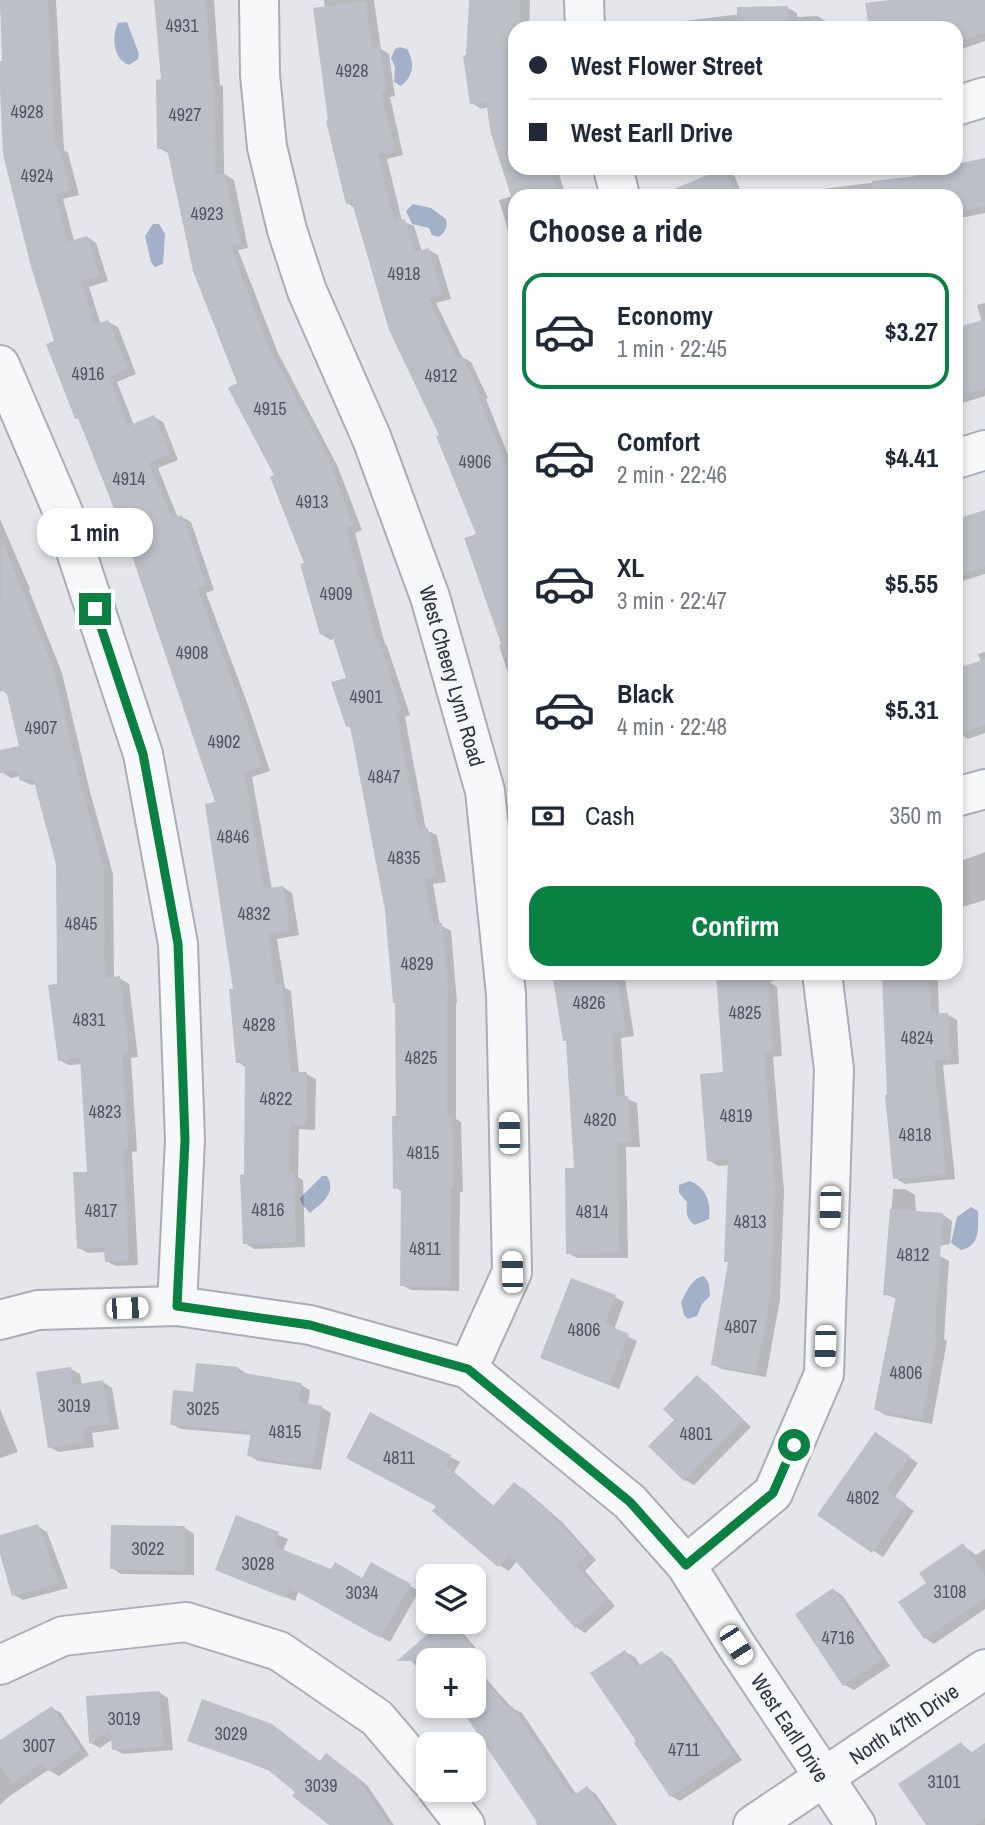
<!DOCTYPE html>
<html lang="en">
<head>
<meta charset="utf-8">
<style>
	:root { --surface:#fff; --page:#f2f2f3; --text:#1f2937; --muted:#747a83; --line:#e0e1e3; --accent:#0b8043 }
	body { margin:0; font-family:"Archivo Narrow",sans-serif; background:var(--page); color:var(--text); height:100vh; display:flex; flex-direction:column; font-size:26px; white-space:nowrap }
	* { box-sizing:border-box; margin:0 }
	p { font-size:23px; color:var(--muted) }
	.icon { flex:none; width:38px; height:38px; fill:none; stroke:currentColor; stroke-width:2; stroke-linecap:round; stroke-linejoin:round }
	.map { position:relative; flex:1; overflow:hidden }
	.details { position:absolute; left:508px; top:189px; width:455px; height:791px; display:flex; flex-direction:column; background:var(--surface); border-radius:21px; box-shadow:0 4px 10px #0003 }
	.details>* { flex:none }
	.top-card { position:absolute; left:508px; top:21px; width:455px; height:154px; border-radius:21px; box-shadow:0 4px 10px #0003; display:grid; align-content:center; height:154px; padding:0 21px; background:var(--surface) }
	.buttons { position:absolute; left:416px; top:1564px; display:grid; gap:14px }
	.buttons a { display:grid; place-items:center; width:70px; height:70px; border-radius:14px; background:var(--surface); box-shadow:0 4px 10px #0003; font-size:35px }
	.end { position:absolute; width:32px; height:32px; margin:-16px; border:9px solid #0b8043; background:#fff; box-shadow:0 0 0 4px #fff }
	.from { border-radius:50% }
	.bubble { position:absolute; height:49px; border-radius:21px; background:var(--surface); box-shadow:0 4px 10px #0003; font-size:23px; font-weight:800; line-height:49px; text-align:center }
	.car { position:absolute; width:21px; height:42px; margin:-21px -10px; border-radius:9px; box-shadow:0 0 5px 2px #0007; background:linear-gradient(#fff 24%,#345 0 40%,#fff 0 76%,#345 0 86%,#fff 0) }
	.top-card b { display:flex; align-items:center; gap:24px; height:66px; font-size:26px }
	.top-card b+b { border-top:2px solid var(--line) }
	.top-card i { width:18px; height:18px; background:var(--text) }
	ul { padding:0; list-style:none }
	li { display:flex; align-items:center; gap:21px; height:116px; margin:0 14px 10px; padding:0 7px; border:4px solid transparent; border-radius:21px }
	li div { flex:1 }
	li b { display:block; font-size:26px }
	li em { font-style:normal; font-weight:800 }
	li.on { border-color:var(--accent) }
	li>.icon { width:63px; height:63px; stroke-width:1.5 }
	h2 { padding:0 21px; font-size:32px; line-height:84px }
	.pay { display:flex; align-items:center; gap:18px; height:77px; padding:0 21px; font-size:26px }
	.pay p { margin-inline-start:auto }
	.button { display:flex; gap:14px; margin-top:auto; padding:14px 21px }
	.button a { flex:1; height:80px; border-radius:21px; background:var(--accent); color:#fff; font-size:28px; font-weight:800; line-height:80px; text-align:center }
	.map>svg:first-child { display:block }
</style>
</head>
<body>
<div class="map">
<svg width="985" height="1825" viewBox="0 0 985 1825">
	<rect width="100%" height="100%" fill="#e4e6eb"/>
	<!-- water -->
	<g fill="#a2b1c8">
		<path d="M 127,22 L 139,54 L 138,59 L 129,65 C 112,59 112,35 118,23 Z"/>
		<path d="M 400,47 L 407,49 C 415,62 414,76 401,86 L 394,82 L 395,67 L 391,58 L 395,49 Z"/>
		<path d="M 413,204 L 431,208 L 446,219 C 448,227 445,233 438,237 L 432,235 L 429,228 L 412,224 L 406,211 Z"/>
		<polygon points="153,224 159,224 165,234 163,264 155,267 151,262 145,236"/>
		<path d="M 322,1176 L 327,1176 C 337,1193 322,1203 310,1213 L 302,1204 L 300,1198 Z"/>
		<path d="M 690,1181 C 707,1188 711,1203 709,1219 L 695,1225 C 686,1219 686,1213 687,1202 L 679,1193 L 679,1185 Z"/>
		<path d="M 971,1207 L 978,1211 C 978,1227 981,1246 961,1250 L 951,1243 L 957,1217 Z"/>
		<path d="M 704,1276 L 709,1284 L 710,1296 L 702,1304 L 697,1316 L 688,1319 L 684,1315 L 681,1302 C 687,1292 691,1278 704,1276 Z"/>
	</g>
	<!-- shadow -->
	<g fill="#0003">
		<polygon points="0,0 56,0 64,150 68,153 79,195 63,199 74,241 87,237 96,243 108,281 89,287 101,325 108,322 118,327 136,374 117,382 134,425 154,417 163,422 178,460 158,468 178,518 182,517 191,522 214,590 206,593 248,705 270,771 252,777 272,889 283,887 292,893 299,935 277,939 285,988 291,991 299,1074 306,1074 316,1079 315,1130 299,1129 298,1177 303,1180 305,1247 254,1249 245,1243 247,1068 238,1062 235,990 217,803 120,512 80,420 77,418 56,342 4,62"/>
		<polygon points="156,0 214,0 220,85 223,86 224,174 234,180 248,248 238,250 278,353 337,465 362,530 355,533 385,644 387,646 410,715 405,717 426,830 437,835 446,882 433,884 440,925 451,931 457,1003 456,1003 456,1119 461,1122 463,1192 460,1192 459,1291 411,1290 402,1285 403,1192 395,1187 397,1004 386,910 353,729 347,726 348,679 335,638 331,640 321,634 306,564 277,476 239,384 170,154 159,148 163,81"/>
		<polygon points="324,0 374,0 381,49 389,54 395,96 390,97 403,155 387,159 402,221 414,226 422,252 429,250 438,255 451,299 436,303 462,357 471,362 488,398 486,399 514,470 514,691 499,645 503,644 478,535 355,208 347,203"/>
		<polygon points="471,0 530,0 529,28 514,28 514,168 557,168 566,196 514,196 514,250 499,200 513,196 493,134 489,107 481,109 472,103 468,57"/>
		<polygon points="904,0 985,0 985,41 956,51 956,28 646,28 645,26 788,8 797,13 797,17 818,16 827,22 827,27 869,21"/>
		<polygon points="985,159 985,213 956,219 956,196 824,196 823,189 918,177 946,168 956,168 956,166"/>
		<polygon points="724,169 734,175 743,196 690,196"/>
		<polygon points="985,303 985,396 956,405 956,330 982,322 977,305"/>
		<polygon points="985,512 985,574 956,583 956,521"/>
		<polygon points="0,519 30,589 29,590 62,673 90,792 113,874 114,979 119,978 129,984 138,1057 131,1058 137,1151 132,1152 138,1265 116,1266 106,1261 106,1252 88,1253 79,1248 89,1173 83,1064 69,1065 59,1060 58,864 37,784 31,785 21,780 20,776 11,778 2,772 0,764 0,752 21,747 9,696 0,688"/>
		<polygon points="985,652 985,733 968,739 960,734 956,735 956,671 981,662 978,654"/>
		<polygon points="985,852 985,900 956,909 956,855 961,861"/>
		<polygon points="554,973 624,973 634,1036 621,1038 625,1098 637,1103 640,1147 626,1147 628,1258 577,1258 568,1253 576,1170 567,1042"/>
		<polygon points="718,973 773,973 774,981 769,982 777,987 782,1056 773,1057 784,1191 780,1299 766,1377 722,1369 712,1364 730,1263 726,1261 730,1165 718,1166 708,1160 725,1073"/>
		<polygon points="928,975 938,981 939,1015 948,1015 957,1020 959,1064 943,1065 955,1179 905,1184 895,1178"/>
		<polygon points="893,1189 905,1189 915,1195 916,1213 943,1215 952,1221 950,1244 918,1250 940,1256 949,1261 944,1339 947,1341 932,1424 885,1415 876,1409 897,1299 885,1294"/>
		<polygon points="615,1297 624,1302 614,1330 637,1341 619,1389 542,1358"/>
		<polygon points="238,1368 247,1374 301,1385 310,1390 308,1405 321,1407 331,1413 321,1470 258,1461 249,1455 252,1435 181,1429 172,1424 195,1394"/>
		<polygon points="71,1369 80,1374 82,1385 103,1382 112,1388 119,1429 92,1433 94,1447 59,1452 49,1447"/>
		<polygon points="697,1377 706,1383 751,1427 694,1485 685,1480 677,1420"/>
		<polygon points="0,1409 18,1452 0,1458"/>
		<polygon points="371,1415 460,1462 454,1472 495,1507 514,1484 524,1489 562,1522 596,1560 585,1571 615,1606 585,1633 576,1627 517,1561 509,1571 499,1565 439,1506"/>
		<polygon points="884,1440 918,1463 895,1497 914,1511 883,1557 820,1515"/>
		<polygon points="237,1518 288,1539 283,1551 332,1571 362,1580 372,1564 419,1591 390,1642 299,1590 295,1601 217,1569"/>
		<polygon points="37,1526 47,1532 68,1588 23,1600 14,1595 0,1548 0,1537"/>
		<polygon points="185,1528 194,1534 194,1575 121,1574 112,1568"/>
		<polygon points="963,1545 976,1555 985,1549 985,1609 934,1644 925,1638 928,1584"/>
		<polygon points="834,1590 843,1596 890,1666 854,1690 845,1685"/>
		<polygon points="443,1622 456,1625 482,1655 474,1662 429,1661 429,1680 406,1655"/>
		<polygon points="625,1652 635,1657 641,1667 662,1653 671,1658 742,1760 680,1801 671,1796 639,1742"/>
		<polygon points="474,1665 512,1708 522,1713 577,1795 587,1788 596,1794 617,1825 537,1825 536,1823 539,1821 466,1713 464,1715 451,1706 474,1706"/>
		<polygon points="159,1692 168,1698 173,1750 123,1754 114,1749 113,1739 100,1748 91,1743"/>
		<polygon points="52,1708 61,1713 89,1755 59,1776 48,1770 7,1798 0,1805 0,1742"/>
		<polygon points="271,1725 321,1763 336,1761 367,1785 394,1825 333,1825 273,1772 189,1740"/>
		<polygon points="961,1744 973,1753 985,1745 985,1825 928,1825"/>
	</g>
	<!-- building -->
	<g fill="#bcbfc8">
		<polygon points="0,0 48,0 55,147 59,146 70,190 55,194 67,242 87,236 99,276 81,282 94,325 108,320 128,369 109,377 128,426 154,415 170,454 149,463 172,518 182,515 206,585 197,588 239,699 262,766 244,772 264,889 283,886 290,931 268,934 276,985 282,984 291,1072 307,1072 306,1125 290,1125 289,1173 294,1173 296,1242 243,1244 240,1175 244,1174 245,1063 236,1063 229,989 233,989 205,804 215,802 117,511 115,511 78,418 75,419 46,344 54,341 30,263 3,154 0,90 0,61 2,61"/>
		<polygon points="154,0 205,0 212,79 214,79 215,174 224,172 240,243 230,245 268,346 328,458 353,525 346,528 376,639 378,638 401,710 396,712 418,829 428,828 437,877 424,879 433,924 442,923 449,998 447,998 447,1115 452,1115 454,1187 451,1187 450,1286 400,1286 401,1188 393,1189 392,1116 396,1116 395,1003 393,1003 385,910 350,726 346,727 331,682 346,678 331,632 320,635 300,564 304,563 270,477 274,475 228,388 237,383 193,271 167,149 157,149 156,80 161,79"/>
		<polygon points="469,0 521,0 520,24 514,24 514,168 550,168 559,196 511,196 491,134 486,102 470,104 463,56 466,55"/>
		<polygon points="890,0 985,0 985,33 956,43 956,28 869,28 865,3"/>
		<polygon points="366,1 372,48 380,47 386,92 381,92 395,150 378,154 394,222 405,219 415,252 429,248 442,294 428,298 456,357 462,355 480,393 477,394 514,485 514,672 511,672 464,538 476,534 436,436 439,435 389,330 352,203 346,204 326,121 328,120 313,8"/>
		<polygon points="788,6 789,28 737,28 737,7"/>
		<polygon points="985,158 985,206 956,212 956,196 873,196 872,181 916,176 915,173 937,168 956,168 956,164"/>
		<polygon points="725,168 737,196 658,196 723,168"/>
		<polygon points="985,319 985,388 956,397 956,328"/>
		<polygon points="985,510 985,567 956,576 956,519"/>
		<polygon points="1,537 53,667 81,786 104,868 105,978 120,976 129,1052 122,1053 128,1147 123,1147 129,1260 105,1262 104,1248 77,1249 73,1172 87,1172 80,1058 58,1061 48,985 57,984 56,864 33,778 20,781 17,770 0,773 0,750 19,746 6,690 0,692"/>
		<polygon points="985,659 985,725 956,735 956,669"/>
		<polygon points="552,973 616,973 626,1031 612,1033 616,1096 628,1096 631,1142 617,1143 619,1253 566,1254 565,1168 574,1168 566,1041 563,1041"/>
		<polygon points="716,973 768,973 773,1052 764,1052 775,1185 771,1293 756,1373 711,1365 728,1262 724,1262 728,1160 707,1161 700,1074 723,1072"/>
		<polygon points="929,974 931,1013 948,1013 951,1060 934,1060 946,1174 893,1179 885,1095 887,1094 882,976"/>
		<polygon points="890,1209 943,1213 935,1334 938,1334 922,1419 874,1410 896,1296 883,1295"/>
		<polygon points="571,1278 616,1295 605,1324 629,1334 609,1385 540,1358"/>
		<polygon points="196,1363 238,1367 238,1372 302,1383 298,1402 322,1406 312,1466 247,1456 251,1432 170,1425 173,1390 193,1392"/>
		<polygon points="71,1367 73,1385 103,1380 110,1424 83,1428 85,1442 48,1448 36,1372"/>
		<polygon points="697,1375 743,1421 684,1481 648,1446 674,1420 663,1409"/>
		<polygon points="370,1412 451,1455 446,1466 493,1506 514,1482 552,1515 588,1554 576,1565 607,1600 575,1628 509,1554 498,1567 432,1511 436,1506 346,1458"/>
		<polygon points="875,1432 910,1456 886,1490 906,1504 872,1553 817,1515"/>
		<polygon points="236,1515 279,1532 274,1546 331,1569 335,1562 362,1578 371,1562 411,1584 380,1638 289,1587 285,1598 215,1570"/>
		<polygon points="38,1524 59,1583 12,1596 0,1554 0,1535"/>
		<polygon points="111,1525 185,1526 185,1571 110,1569"/>
		<polygon points="963,1543 985,1576 985,1598 924,1639 898,1602 926,1583 919,1573"/>
		<polygon points="833,1588 882,1660 843,1686 795,1614"/>
		<polygon points="441,1622 450,1622 474,1649 461,1661 397,1661"/>
		<polygon points="625,1650 637,1667 662,1651 733,1754 670,1797 634,1743 636,1741 590,1673"/>
		<polygon points="474,1668 509,1708 512,1706 573,1796 587,1786 613,1825 539,1825 459,1706 474,1706"/>
		<polygon points="159,1691 164,1746 112,1750 110,1730 89,1744 86,1696"/>
		<polygon points="202,1699 272,1724 320,1761 326,1753 357,1777 389,1825 329,1825 292,1796 295,1792 267,1769 187,1741"/>
		<polygon points="52,1706 81,1749 48,1772 42,1763 12,1783 0,1765 0,1740"/>
		<polygon points="961,1742 969,1754 985,1743 985,1818 975,1825 926,1825 898,1784"/>
	</g>
	<g fill="none" stroke-linecap="round" stroke-linejoin="round">
		<defs>
			<g id="minor">
				<polyline points="259,0 260,75 267,147 287,230 307,291 372,439 430,597 485,791 506,994 512,1272 468,1369"/>
				<polyline points="584,0 585,28"/>
				<polyline points="956,106 985,97"/>
				<polyline points="613,168 620,196"/>
				<polyline points="0,365 63,512 143,754 178,944 185,1140 177,1306"/>
				<polyline points="956,459 985,450"/>
				<polyline points="956,797 985,789"/>
				<polyline points="0,1320 38,1310 177,1306 310,1325 468,1369 630,1502 686,1565 736,1645 856,1825"/>
				<polyline points="686,1565 773,1493 824,1374 834,1069 822,973"/>
				<polyline points="0,1665 63,1636 186,1622 279,1651 377,1718 429,1779"/>
				<polyline points="438,1790 465,1825"/>
				<polyline points="753,1825 985,1669"/>
			</g>
		</defs>
		<!-- minor casing -->
		<use href="#minor" stroke="#a9adb5" stroke-width="42"/>
		<!-- minor -->
		<use href="#minor" stroke="#f7f8fa" stroke-width="38"/>
	</g>
	<g fill="none" stroke-linecap="round" stroke-linejoin="round">
		<!-- route -->
		<polyline stroke="#0b8043" stroke-width="9" points="95,609 143,754 178,944 185,1140 177,1306 310,1325 468,1369 630,1502 686,1565 773,1493 794,1445"/>
	</g>
	<g text-anchor="middle" dominant-baseline="central" stroke-width="6" stroke-linejoin="round" paint-order="stroke">
		<!-- number labels -->
		<g font-size="18" fill="#515664">
			<text x="182" y="25">4931</text>
			<text x="352" y="70">4928</text>
			<text x="27" y="111">4928</text>
			<text x="185" y="114">4927</text>
			<text x="37" y="175">4924</text>
			<text x="207" y="213">4923</text>
			<text x="404" y="273">4918</text>
			<text x="88" y="373">4916</text>
			<text x="441" y="375">4912</text>
			<text x="270" y="408">4915</text>
			<text x="475" y="461">4906</text>
			<text x="129" y="478">4914</text>
			<text x="312" y="501">4913</text>
			<text x="336" y="593">4909</text>
			<text x="192" y="652">4908</text>
			<text x="366" y="696">4901</text>
			<text x="41" y="727">4907</text>
			<text x="224" y="741">4902</text>
			<text x="384" y="776">4847</text>
			<text x="233" y="836">4846</text>
			<text x="404" y="857">4835</text>
			<text x="254" y="913">4832</text>
			<text x="81" y="923">4845</text>
			<text x="417" y="963">4829</text>
			<text x="589" y="1002">4826</text>
			<text x="745" y="1012">4825</text>
			<text x="89" y="1019">4831</text>
			<text x="259" y="1024">4828</text>
			<text x="917" y="1037">4824</text>
			<text x="421" y="1057">4825</text>
			<text x="276" y="1098">4822</text>
			<text x="105" y="1111">4823</text>
			<text x="736" y="1115">4819</text>
			<text x="600" y="1119">4820</text>
			<text x="915" y="1134">4818</text>
			<text x="423" y="1152">4815</text>
			<text x="268" y="1209">4816</text>
			<text x="101" y="1210">4817</text>
			<text x="592" y="1211">4814</text>
			<text x="750" y="1221">4813</text>
			<text x="425" y="1248">4811</text>
			<text x="913" y="1254">4812</text>
			<text x="741" y="1326">4807</text>
			<text x="584" y="1329">4806</text>
			<text x="906" y="1372">4806</text>
			<text x="74" y="1405">3019</text>
			<text x="203" y="1408">3025</text>
			<text x="285" y="1431">4815</text>
			<text x="696" y="1433">4801</text>
			<text x="399" y="1457">4811</text>
			<text x="863" y="1497">4802</text>
			<text x="148" y="1548">3022</text>
			<text x="258" y="1563">3028</text>
			<text x="950" y="1591">3108</text>
			<text x="362" y="1592">3034</text>
			<text x="838" y="1637">4716</text>
			<text x="124" y="1718">3019</text>
			<text x="231" y="1733">3029</text>
			<text x="39" y="1745">3007</text>
			<text x="684" y="1749">4711</text>
			<text x="944" y="1781">3101</text>
			<text x="321" y="1785">3039</text>
		</g>
		<!-- street labels -->
		<g font-size="21" fill="#2d3343" stroke="#f4f6f8">
			<text transform="translate(452 676) rotate(74)">West Cheery Lynn Road</text>
			<text transform="translate(904 1724) rotate(-34)">North 47th Drive</text>
			<text transform="translate(790 1728) rotate(57)">West Earll Drive</text>
		</g>
	</g>
</svg>
<div class="buttons">
<a><svg class="icon" aria-label="layers" viewBox="0 0 24 24"><path d="M12 4l9 5-9 5-9-5zM3 14l9 5 9-5"/></svg></a>
<a>+</a>
<a>−</a>
</div>
<i class="end from" style="left:794px;top:1445px"></i>
<i class="end" style="left:95px;top:609px"></i>
<div class="bubble" style="left:37px;top:508px;width:116px">1 min</div>
<i class="car" style="left:509px;top:1133px;rotate:359deg"></i>
<i class="car" style="left:830px;top:1207px;rotate:182deg"></i>
<i class="car" style="left:512px;top:1272px;rotate:359deg"></i>
<i class="car" style="left:127px;top:1308px;rotate:88deg"></i>
<i class="car" style="left:825px;top:1346px;rotate:182deg"></i>
<i class="car" style="left:736px;top:1645px;rotate:147deg"></i>
<div class="top-card">
<b><i class="from"></i>West Flower Street</b>
<b><i></i>West Earll Drive</b>
</div>
<section class="details">
<h2>Choose a ride</h2>
<ul>
<li class="on"><svg class="icon" aria-label="car" viewBox="0 0 24 24"><path d="M5 17H2v-5l4-1 3-4h7l3 4 3 1v5h-3M9 17h6M6 11h13"/><circle cx="7" cy="17" r="2"/><circle cx="17" cy="17" r="2"/></svg><div><b>Economy</b><p>1 min · 22:45</p></div><em>$3.27</em></li>
<li><svg class="icon" aria-label="car" viewBox="0 0 24 24"><path d="M5 17H2v-5l4-1 3-4h7l3 4 3 1v5h-3M9 17h6M6 11h13"/><circle cx="7" cy="17" r="2"/><circle cx="17" cy="17" r="2"/></svg><div><b>Comfort</b><p>2 min · 22:46</p></div><em>$4.41</em></li>
<li><svg class="icon" aria-label="car" viewBox="0 0 24 24"><path d="M5 17H2v-5l4-1 3-4h7l3 4 3 1v5h-3M9 17h6M6 11h13"/><circle cx="7" cy="17" r="2"/><circle cx="17" cy="17" r="2"/></svg><div><b>XL</b><p>3 min · 22:47</p></div><em>$5.55</em></li>
<li><svg class="icon" aria-label="car" viewBox="0 0 24 24"><path d="M5 17H2v-5l4-1 3-4h7l3 4 3 1v5h-3M9 17h6M6 11h13"/><circle cx="7" cy="17" r="2"/><circle cx="17" cy="17" r="2"/></svg><div><b>Black</b><p>4 min · 22:48</p></div><em>$5.31</em></li>
</ul>
<div class="pay"><svg class="icon" aria-label="cash" viewBox="0 0 24 24"><path d="M3 7h18v10H3z"/><circle cx="12" cy="12" r="2"/></svg>Cash<p>350 m</p></div>
<div class="button"><a>Confirm</a></div>
</section>
</div>
</body>
</html>
